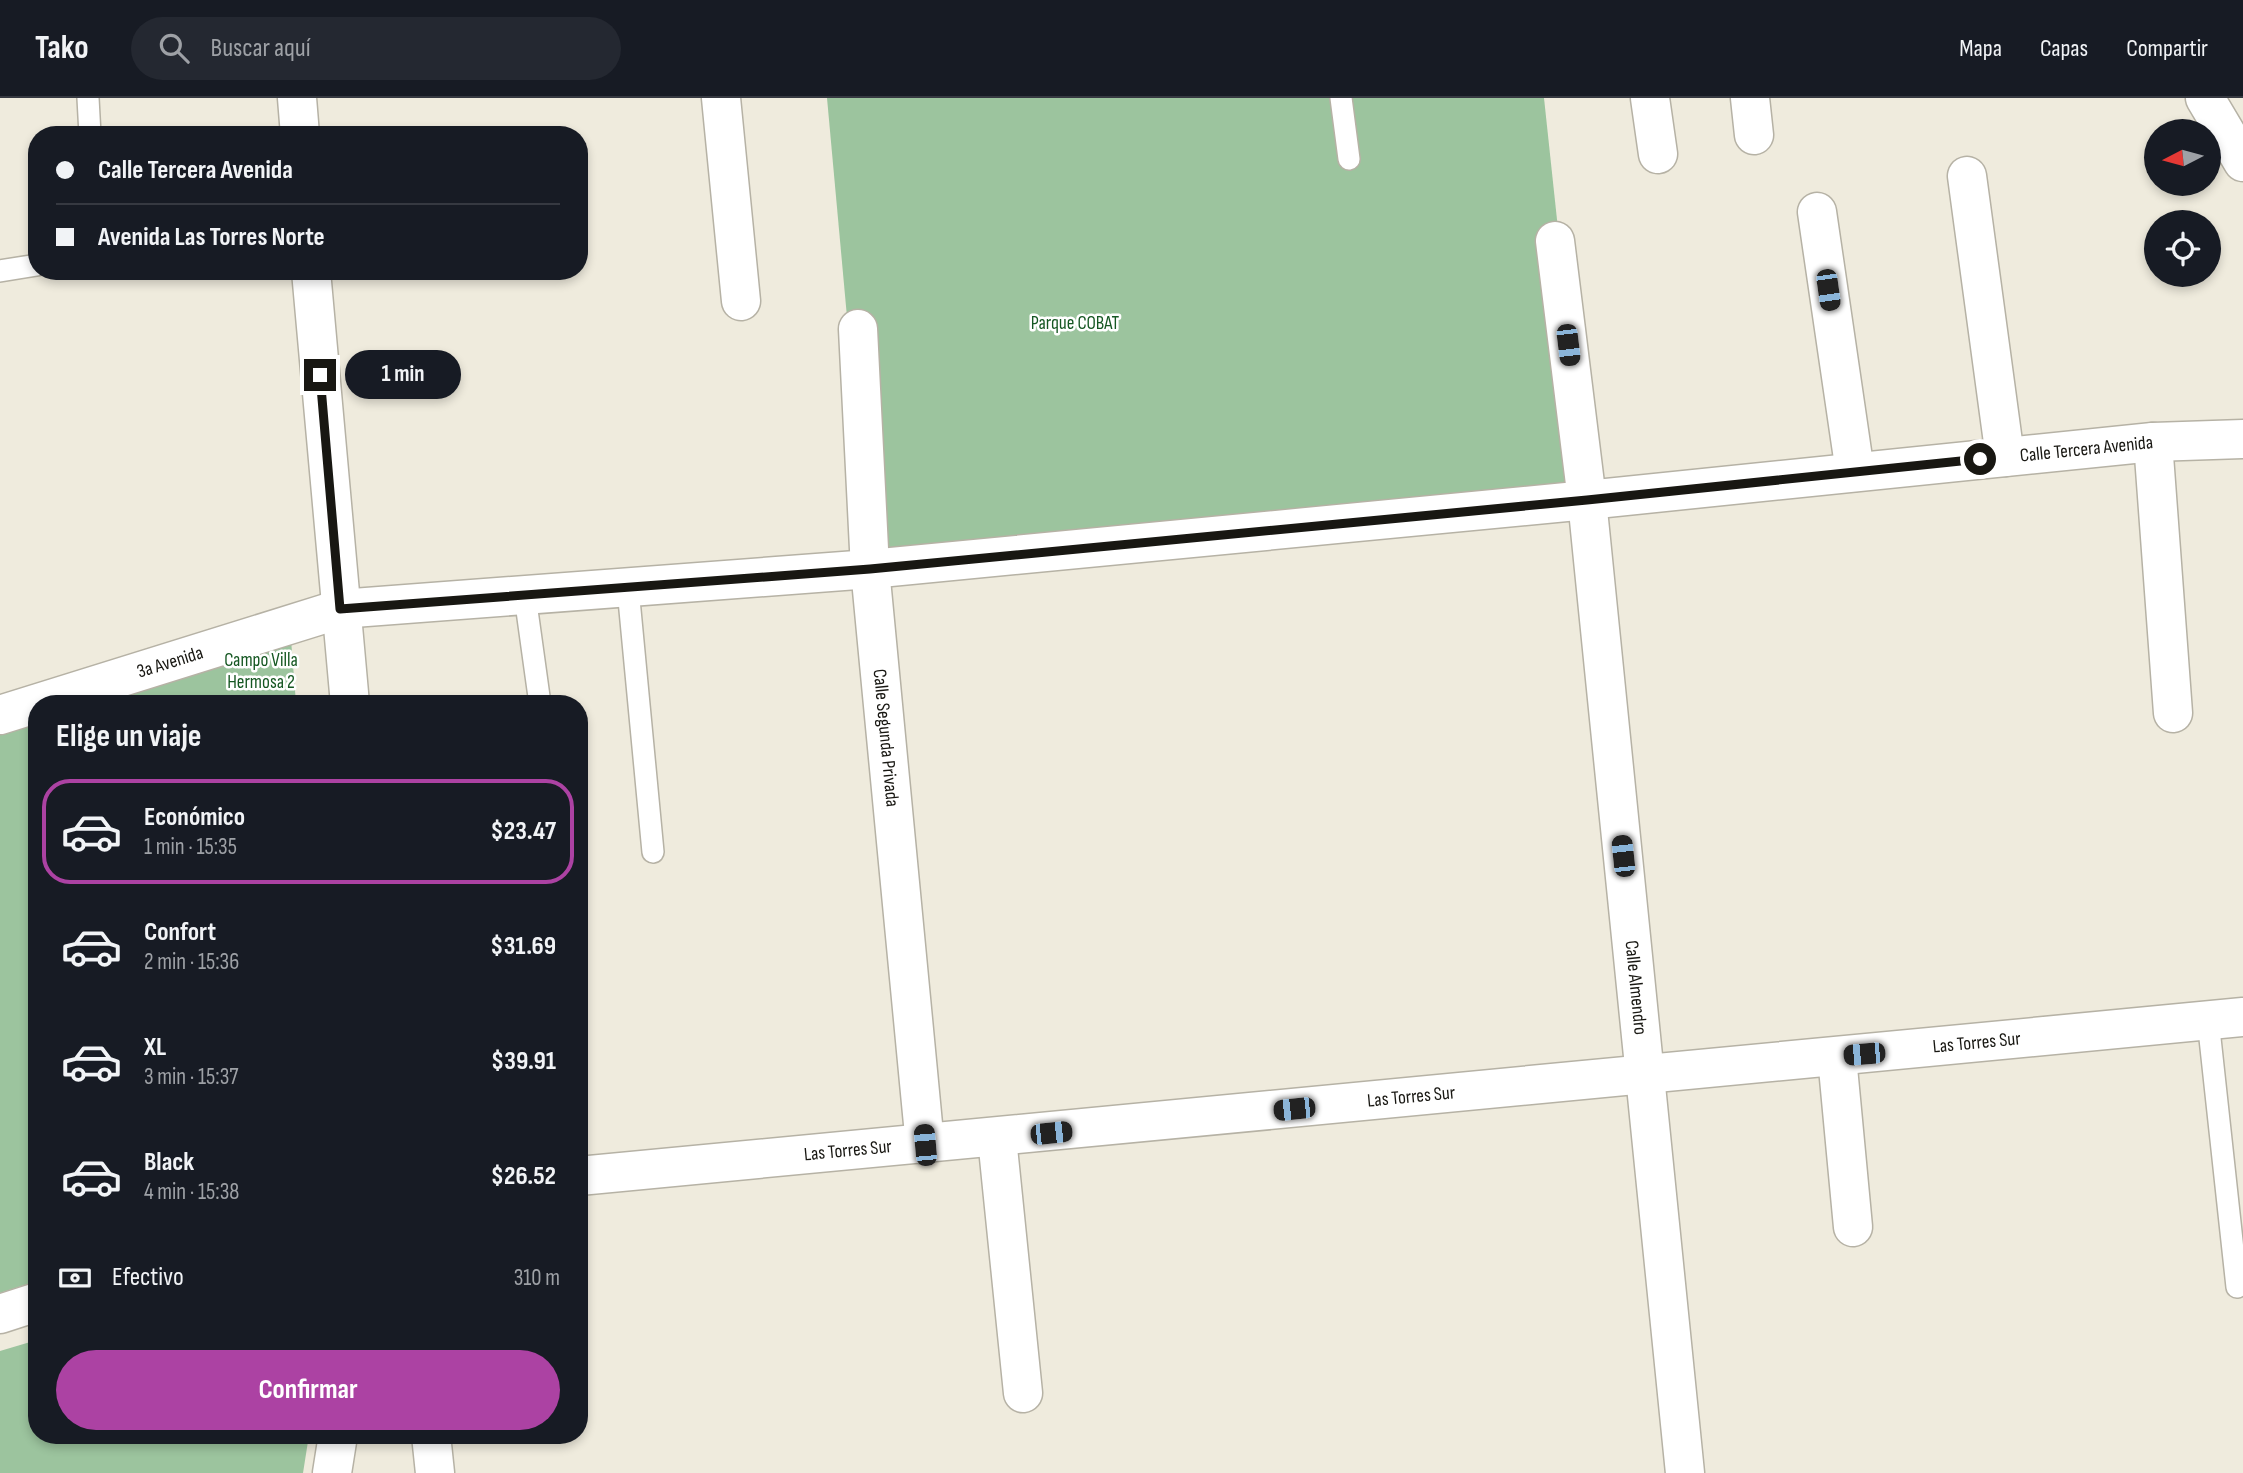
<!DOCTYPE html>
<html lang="es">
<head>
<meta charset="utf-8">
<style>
	:root { --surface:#171b24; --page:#242831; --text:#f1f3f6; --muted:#9ea1a6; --line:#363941; --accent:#ac42a3 }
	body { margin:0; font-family:"Sofia Sans Condensed",sans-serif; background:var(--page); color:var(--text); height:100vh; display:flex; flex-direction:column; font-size:26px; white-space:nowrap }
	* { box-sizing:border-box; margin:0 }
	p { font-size:23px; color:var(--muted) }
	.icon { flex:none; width:38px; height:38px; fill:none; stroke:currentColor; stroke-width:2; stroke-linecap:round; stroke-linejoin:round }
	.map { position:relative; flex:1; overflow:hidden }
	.sheet { position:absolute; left:28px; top:597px; width:560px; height:749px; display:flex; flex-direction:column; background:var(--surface); border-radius:28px; box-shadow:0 4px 10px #0003 }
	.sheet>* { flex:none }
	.banner { position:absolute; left:28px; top:28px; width:560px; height:154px; border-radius:28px; box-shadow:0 4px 10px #0003; display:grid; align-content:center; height:154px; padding:0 28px; background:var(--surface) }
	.needle { width:46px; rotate:264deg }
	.fabs { position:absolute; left:2144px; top:21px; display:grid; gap:14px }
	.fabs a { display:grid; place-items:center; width:77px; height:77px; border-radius:50%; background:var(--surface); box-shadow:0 4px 10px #0003; font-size:35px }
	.end { position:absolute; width:32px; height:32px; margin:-16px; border:9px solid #181712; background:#fff; box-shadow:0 0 0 4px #fff }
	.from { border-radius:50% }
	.bubble { position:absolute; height:49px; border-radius:24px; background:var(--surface); box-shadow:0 4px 10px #0003; font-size:23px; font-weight:700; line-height:49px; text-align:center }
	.car { position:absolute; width:21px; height:42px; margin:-21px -10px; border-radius:9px; box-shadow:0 0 5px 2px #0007; background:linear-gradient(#222 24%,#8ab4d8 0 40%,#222 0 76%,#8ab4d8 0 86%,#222 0) }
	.banner b { display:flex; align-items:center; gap:24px; height:66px; font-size:26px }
	.banner b+b { border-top:2px solid var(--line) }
	.banner i { width:18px; height:18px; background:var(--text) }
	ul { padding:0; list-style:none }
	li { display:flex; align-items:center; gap:21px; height:105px; margin:0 14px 10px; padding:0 14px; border:4px solid transparent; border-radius:28px }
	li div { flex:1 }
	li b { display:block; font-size:26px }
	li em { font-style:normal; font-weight:700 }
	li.active { border-color:var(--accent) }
	li>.icon { width:63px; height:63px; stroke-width:1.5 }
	h2 { padding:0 28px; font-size:32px; line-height:84px }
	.pay { display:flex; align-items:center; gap:18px; height:77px; padding:0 28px; font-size:26px }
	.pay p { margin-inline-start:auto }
	.primary-button { display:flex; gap:14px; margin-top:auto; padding:14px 28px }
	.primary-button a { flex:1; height:80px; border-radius:42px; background:var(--accent); color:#fff; font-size:28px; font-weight:700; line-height:80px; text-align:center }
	header { display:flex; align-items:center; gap:42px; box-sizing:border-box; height:98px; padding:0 35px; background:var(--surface); border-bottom:2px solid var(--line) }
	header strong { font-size:33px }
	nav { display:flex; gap:38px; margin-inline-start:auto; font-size:24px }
	.search { width:490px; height:63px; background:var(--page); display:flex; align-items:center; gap:18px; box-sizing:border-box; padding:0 24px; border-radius:38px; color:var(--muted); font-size:26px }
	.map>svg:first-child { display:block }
</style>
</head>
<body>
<header>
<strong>Tako</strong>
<div class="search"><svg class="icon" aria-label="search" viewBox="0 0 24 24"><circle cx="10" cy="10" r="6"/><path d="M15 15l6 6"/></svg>Buscar aquí</div>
<nav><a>Mapa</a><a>Capas</a><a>Compartir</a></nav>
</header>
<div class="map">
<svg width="2243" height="1375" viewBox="0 0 2243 1375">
	<rect width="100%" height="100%" fill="#efebdd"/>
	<!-- green -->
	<g fill="#9cc49e">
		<polygon points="827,0 1544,0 1587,402 870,471"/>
		<polygon points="290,529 296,605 57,605"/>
		<polygon points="37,612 37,1183 0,1195 0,624"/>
		<polygon points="37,1242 37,1337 309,1337 303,1375 0,1375 0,1253"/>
	</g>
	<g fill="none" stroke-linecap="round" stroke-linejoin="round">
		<defs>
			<g id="lane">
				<polyline points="88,0 90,37"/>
				<polyline points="1341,0 1349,61"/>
				<polyline points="0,173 37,167"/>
				<polyline points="628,491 653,754"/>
				<polyline points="525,498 540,606"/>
				<polyline points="2208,922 2237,1189"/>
			</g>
			<g id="street">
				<polyline points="721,0 741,203"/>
				<polyline points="1650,0 1658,56"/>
				<polyline points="1750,0 1754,37"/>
				<polyline points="2205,0 2243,64"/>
				<polyline points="1967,78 2005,359"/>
				<polyline points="1817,114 1855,374"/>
				<path id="s1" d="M 1555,143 L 1587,402 L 1685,1375"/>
				<path id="s2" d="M 858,231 L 870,471 L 925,1047"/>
				<polyline points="2153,344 2173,615"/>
				<path id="s3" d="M 0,617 L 340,511 L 870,471 L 1587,402 L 2153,344 L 2243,341"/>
				<polyline points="1837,959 1853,1129"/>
				<polyline points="997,1040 1023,1295"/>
				<path id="s4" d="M 579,1078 L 2243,919"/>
				<polyline points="0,1216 37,1204"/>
			</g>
			<g id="secondary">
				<polyline points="297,0 300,37"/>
				<polyline points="311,173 350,606"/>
				<polyline points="431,1337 435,1375"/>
				<polyline points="332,1375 338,1337"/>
			</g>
		</defs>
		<!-- lane casing -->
		<use href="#lane" stroke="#b6b2a5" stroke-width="24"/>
		<!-- street casing -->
		<use href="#street" stroke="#b6b2a5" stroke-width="41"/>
		<!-- secondary casing -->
		<use href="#secondary" stroke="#b6b2a5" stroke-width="41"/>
		<!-- lane -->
		<use href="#lane" stroke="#fff" stroke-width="21"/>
		<!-- street -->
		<use href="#street" stroke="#fff" stroke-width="38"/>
		<!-- secondary -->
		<use href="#secondary" stroke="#fff" stroke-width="38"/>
	</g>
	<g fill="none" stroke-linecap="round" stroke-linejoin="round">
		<!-- route -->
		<polyline stroke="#181712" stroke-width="9" points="320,277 340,511 870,471 1587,402 1980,361"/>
	</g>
	<g text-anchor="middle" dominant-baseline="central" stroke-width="5" stroke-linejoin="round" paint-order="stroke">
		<!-- park labels -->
		<g font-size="19" fill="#155722" stroke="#fff">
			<text x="1075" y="225">Parque COBAT</text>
			<text x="261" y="562">Campo Villa<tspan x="261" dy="22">Hermosa 2</tspan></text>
		</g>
		<!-- street labels -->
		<g font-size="19" fill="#181712" stroke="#fff">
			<text stroke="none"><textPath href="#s3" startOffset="2110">Calle Tercera Avenida</textPath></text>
			<text stroke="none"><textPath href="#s3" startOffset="178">3a Avenida</textPath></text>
			<text stroke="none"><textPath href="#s2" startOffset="410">Calle Segunda Privada</textPath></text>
			<text stroke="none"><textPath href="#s1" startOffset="751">Calle Almendro</textPath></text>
			<text stroke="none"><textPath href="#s4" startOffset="1404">Las Torres Sur</textPath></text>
			<text stroke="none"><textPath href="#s4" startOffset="836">Las Torres Sur</textPath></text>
			<text stroke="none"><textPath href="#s4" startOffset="270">Las Torres Sur</textPath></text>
		</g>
	</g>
</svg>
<div class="fabs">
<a><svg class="needle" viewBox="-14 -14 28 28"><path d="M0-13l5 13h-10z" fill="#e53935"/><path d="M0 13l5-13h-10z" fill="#9ea1a6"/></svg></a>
<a><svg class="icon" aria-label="locate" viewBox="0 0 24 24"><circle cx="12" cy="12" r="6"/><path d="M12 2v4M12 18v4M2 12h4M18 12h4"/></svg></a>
</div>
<i class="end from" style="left:1980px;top:361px"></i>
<i class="end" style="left:320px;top:277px"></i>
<div class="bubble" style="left:345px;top:252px;width:116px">1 min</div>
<i class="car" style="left:1828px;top:192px;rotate:172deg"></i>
<i class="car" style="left:1568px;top:247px;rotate:173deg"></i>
<i class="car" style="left:1623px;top:758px;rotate:354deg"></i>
<i class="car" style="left:1864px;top:956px;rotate:265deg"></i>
<i class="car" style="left:1294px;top:1011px;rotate:264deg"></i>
<i class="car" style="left:1051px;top:1035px;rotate:84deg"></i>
<i class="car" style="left:925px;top:1047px;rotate:355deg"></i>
<div class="banner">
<b><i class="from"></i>Calle Tercera Avenida</b>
<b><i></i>Avenida Las Torres Norte</b>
</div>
<section class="sheet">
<h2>Elige un viaje</h2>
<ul>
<li class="active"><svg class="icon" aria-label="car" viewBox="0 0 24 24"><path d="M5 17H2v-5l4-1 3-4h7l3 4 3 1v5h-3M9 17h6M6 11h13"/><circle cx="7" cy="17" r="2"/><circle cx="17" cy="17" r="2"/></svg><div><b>Económico</b><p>1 min · 15:35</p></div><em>$23.47</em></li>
<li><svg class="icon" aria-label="car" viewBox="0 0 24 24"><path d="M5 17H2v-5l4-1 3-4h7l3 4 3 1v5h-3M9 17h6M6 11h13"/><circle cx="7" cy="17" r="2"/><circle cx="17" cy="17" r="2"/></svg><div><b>Confort</b><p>2 min · 15:36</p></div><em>$31.69</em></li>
<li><svg class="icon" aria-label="car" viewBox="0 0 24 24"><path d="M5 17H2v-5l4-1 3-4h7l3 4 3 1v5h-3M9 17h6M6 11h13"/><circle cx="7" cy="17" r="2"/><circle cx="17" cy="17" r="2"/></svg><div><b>XL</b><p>3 min · 15:37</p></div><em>$39.91</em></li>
<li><svg class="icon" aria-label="car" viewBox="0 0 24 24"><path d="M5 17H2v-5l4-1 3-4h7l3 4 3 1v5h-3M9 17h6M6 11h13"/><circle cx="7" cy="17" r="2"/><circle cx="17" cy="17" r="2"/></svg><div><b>Black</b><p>4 min · 15:38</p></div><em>$26.52</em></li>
</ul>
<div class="pay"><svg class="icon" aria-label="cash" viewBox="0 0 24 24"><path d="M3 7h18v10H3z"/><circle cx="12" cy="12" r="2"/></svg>Efectivo<p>310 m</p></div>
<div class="primary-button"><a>Confirmar</a></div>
</section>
</div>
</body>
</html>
